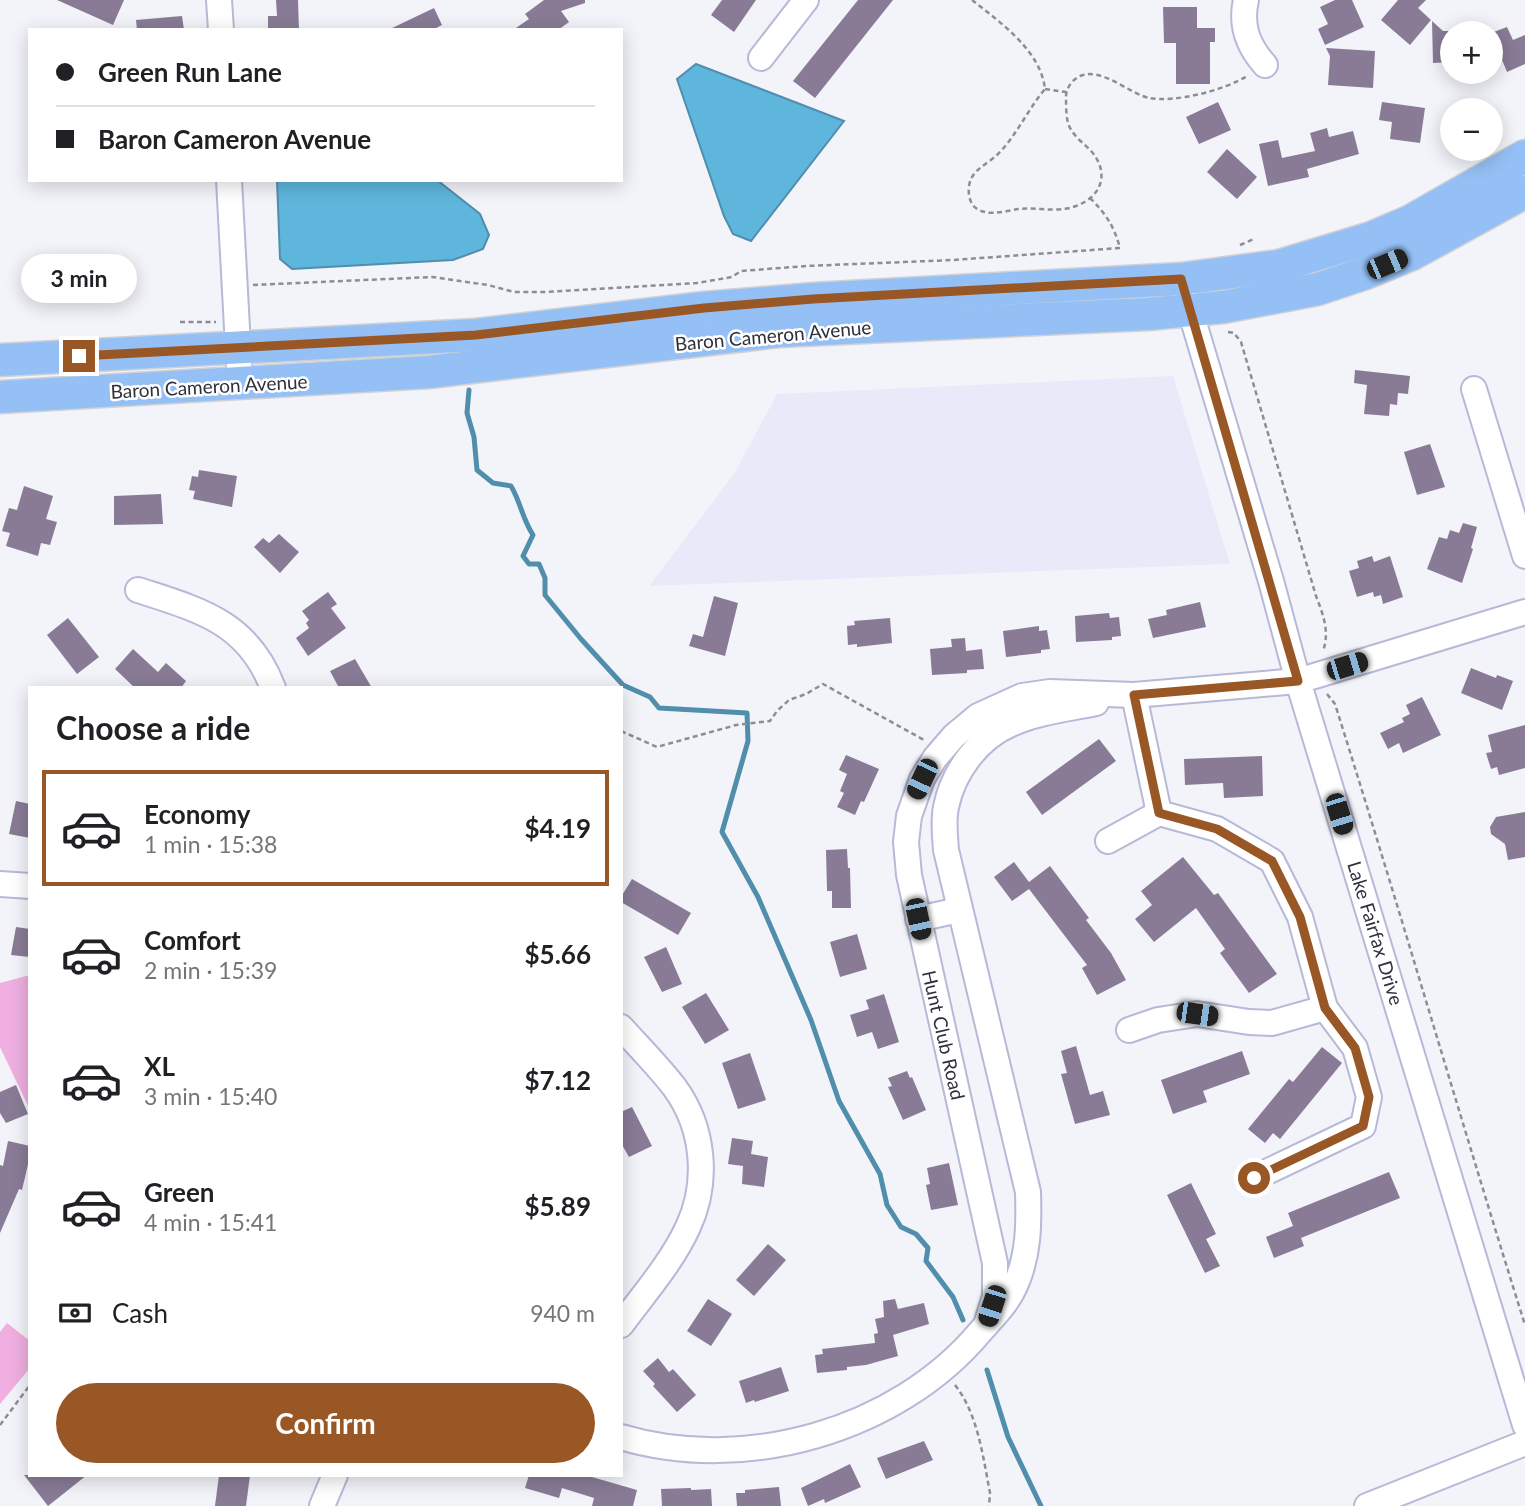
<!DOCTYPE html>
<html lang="en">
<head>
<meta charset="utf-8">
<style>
	:root { --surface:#fff; --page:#f2f2f2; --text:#202124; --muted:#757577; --line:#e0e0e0; --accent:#995725 }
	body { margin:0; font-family:Lato,sans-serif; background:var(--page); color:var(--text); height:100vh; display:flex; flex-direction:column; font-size:26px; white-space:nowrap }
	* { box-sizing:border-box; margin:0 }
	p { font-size:23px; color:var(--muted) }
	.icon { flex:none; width:38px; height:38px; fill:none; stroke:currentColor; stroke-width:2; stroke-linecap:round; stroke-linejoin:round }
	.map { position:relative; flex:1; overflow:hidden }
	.details { position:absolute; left:28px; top:686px; width:595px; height:791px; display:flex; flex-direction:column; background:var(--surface); border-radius:0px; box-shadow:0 4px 18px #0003 }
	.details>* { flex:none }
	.hud { position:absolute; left:28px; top:28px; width:595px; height:154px; border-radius:0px; box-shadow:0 4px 18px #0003; display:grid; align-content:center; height:154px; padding:0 28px; background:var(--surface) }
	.fabs { position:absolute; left:1440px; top:21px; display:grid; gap:14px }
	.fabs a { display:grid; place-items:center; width:63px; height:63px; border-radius:50%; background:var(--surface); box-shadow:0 4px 18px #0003; font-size:35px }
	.end { position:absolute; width:32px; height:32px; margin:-16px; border:9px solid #995725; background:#fff; box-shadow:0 0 0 4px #fff }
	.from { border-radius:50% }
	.bubble { position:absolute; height:49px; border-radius:24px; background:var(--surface); box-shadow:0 4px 18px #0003; font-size:23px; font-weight:700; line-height:49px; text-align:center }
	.car { position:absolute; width:21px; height:42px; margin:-21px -10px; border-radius:9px; box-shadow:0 0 5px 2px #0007; background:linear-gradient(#222 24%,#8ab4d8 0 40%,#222 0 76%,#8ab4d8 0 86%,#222 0) }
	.hud b { display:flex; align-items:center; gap:24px; height:66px; font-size:26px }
	.hud b+b { border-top:2px solid var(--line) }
	.hud i { width:18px; height:18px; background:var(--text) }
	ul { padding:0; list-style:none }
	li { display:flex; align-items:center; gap:21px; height:116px; margin:0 14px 10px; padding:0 14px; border:4px solid transparent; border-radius:0px }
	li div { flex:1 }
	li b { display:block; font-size:26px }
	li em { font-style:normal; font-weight:700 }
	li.active { border-color:var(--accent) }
	li>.icon { width:63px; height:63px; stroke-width:1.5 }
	h2 { padding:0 28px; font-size:32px; line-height:84px }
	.pay { display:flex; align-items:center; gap:18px; height:77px; padding:0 28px; font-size:26px }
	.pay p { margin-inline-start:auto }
	.button { display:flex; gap:14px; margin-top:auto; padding:14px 28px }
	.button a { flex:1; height:80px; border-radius:42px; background:var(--accent); color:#fff; font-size:28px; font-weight:700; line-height:80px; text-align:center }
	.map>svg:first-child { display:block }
</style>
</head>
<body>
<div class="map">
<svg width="1525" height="1506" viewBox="0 0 1525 1506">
	<rect width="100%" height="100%" fill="#f3f4fa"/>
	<!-- built -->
	<polygon fill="#e8eafa" points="1173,376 1230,564 649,586 734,474 777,394"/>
	<!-- green -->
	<g fill="#efafe0">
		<polygon points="30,975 30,1110 0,1047 0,983"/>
		<polygon points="7,1323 30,1341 30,1368 0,1404 0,1332"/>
	</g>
	<!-- water -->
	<g fill="#5eb6dc" stroke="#508eac" stroke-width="2">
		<polygon points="696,64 844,121 751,241 733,234 724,216 677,79"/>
		<polygon points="277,180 437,180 480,214 489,235 483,249 453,260 292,269 280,259"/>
	</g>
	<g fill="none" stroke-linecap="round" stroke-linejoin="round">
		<!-- stream -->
		<g stroke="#508eac" stroke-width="5">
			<path d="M 469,390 L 467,413 L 474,437 L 477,470 L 493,483 L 511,486 C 521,503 522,518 533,535 L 523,556 L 529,564 L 539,564 L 545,578 L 545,595 L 581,639 L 623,685 L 650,697 L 659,708 L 747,713 L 748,741 L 722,832 L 758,897 L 811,1020 L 839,1101 L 880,1174 L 887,1205 L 901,1227 L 916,1234 L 928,1248 L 926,1261 L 953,1297 L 963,1320"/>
			<polyline points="987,1370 1008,1437 1041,1506"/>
		</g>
	</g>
	<!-- building -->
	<g fill="#897b96">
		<polygon points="57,0 124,0 113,25"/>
		<polygon points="276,0 298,0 299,30 268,30 268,16 277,16"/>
		<polygon points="544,0 585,0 585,3 561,11 569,22 558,30 513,30 529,19 525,14"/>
		<polygon points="722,0 756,0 734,32 711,15"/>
		<polygon points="858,0 893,0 815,98 793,81"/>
		<polygon points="1335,0 1352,0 1364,27 1325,45 1318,29 1328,24 1320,7"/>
		<polygon points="1398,0 1426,0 1418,8 1431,20 1410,45 1381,20"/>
		<polygon points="1163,7 1197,7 1197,28 1215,28 1215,42 1210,42 1210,84 1176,84 1176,43 1164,43"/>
		<polygon points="434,8 442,25 432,30 388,30"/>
		<polygon points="182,16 184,30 137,30 136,20"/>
		<polygon points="1432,21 1443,31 1452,31 1452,62 1433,63"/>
		<polygon points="1507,27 1513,40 1525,35 1525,64 1507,72 1491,33"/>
		<polygon points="1326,48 1375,51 1373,88 1328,85 1330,56"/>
		<polygon points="1218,102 1231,130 1199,144 1186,117"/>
		<polygon points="1382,102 1425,108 1420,143 1390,139 1392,122 1379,120"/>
		<polygon points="1327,128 1329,137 1353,131 1359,154 1307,169 1309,177 1268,186 1259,144 1278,140 1282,158 1315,151 1310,133"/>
		<polygon points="1227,149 1257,177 1237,199 1207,172"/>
		<polygon points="1355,370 1410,376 1408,394 1398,393 1397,405 1390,404 1389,416 1364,414 1367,385 1354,383"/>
		<polygon points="1430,444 1445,487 1417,495 1404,452"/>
		<polygon points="199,470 237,476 232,507 193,499 195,491 189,490 192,476 198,477"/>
		<polygon points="24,486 53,496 46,519 57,522 50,545 41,543 38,556 6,546 10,533 2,531 9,508 17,510"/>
		<polygon points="161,494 163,524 114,525 114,496"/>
		<polygon points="1463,523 1477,527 1471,548 1473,549 1462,583 1427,569 1439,537 1447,539 1450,530 1459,533"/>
		<polygon points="279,534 299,552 280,573 254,547 263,538 269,543"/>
		<polygon points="1372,556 1374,562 1390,556 1403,597 1383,604 1381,595 1374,597 1373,592 1357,597 1349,571 1359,568 1357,561"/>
		<polygon points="328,592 337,604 331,608 346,628 308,656 296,638 309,628 306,623 309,620 302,611"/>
		<polygon points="714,596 738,603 725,656 689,646 693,634 703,637"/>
		<polygon points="1200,602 1206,627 1153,638 1148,619 1167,615 1166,610"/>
		<polygon points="1109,613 1110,618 1119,617 1121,636 1112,637 1112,640 1076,642 1075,616"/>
		<polygon points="68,618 99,657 77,674 47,635"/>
		<polygon points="890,618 892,643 857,647 857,644 848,645 847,626 855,625 854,621"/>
		<polygon points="1039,626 1039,631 1047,630 1050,649 1041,650 1041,653 1006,657 1003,631"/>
		<polygon points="965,638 966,651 982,649 984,669 967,670 967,673 932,675 930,649 952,647 951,639"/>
		<polygon points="133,649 158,672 166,663 186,681 181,688 135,688 115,669"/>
		<polygon points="355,659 372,688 339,688 330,671"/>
		<polygon points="1471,668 1496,678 1497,675 1513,681 1502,710 1461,693"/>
		<polygon points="1422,697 1441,735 1403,753 1399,743 1388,749 1380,733 1404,722 1402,718 1410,714 1406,705"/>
		<polygon points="1525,725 1525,768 1499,775 1497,767 1491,769 1486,753 1492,752 1488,735"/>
		<polygon points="1099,739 1116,761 1042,815 1026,792"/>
		<polygon points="846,755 879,769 864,802 861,801 855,815 837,807 844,793 840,791 847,774 839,770"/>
		<polygon points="1262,756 1263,796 1224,798 1223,783 1185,785 1184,759"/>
		<polygon points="16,801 30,804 30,838 9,834"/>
		<polygon points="1525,812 1525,857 1508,860 1505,844 1491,834 1490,827 1496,817"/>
		<polygon points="847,849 848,868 850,868 851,908 832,908 832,891 827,891 826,850"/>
		<polygon points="1183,857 1214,895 1218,893 1277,974 1249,993 1220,953 1225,949 1196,908 1154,942 1135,919 1152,905 1141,891"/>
		<polygon points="1014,862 1029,882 1050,866 1089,918 1086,920 1111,953 1126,980 1097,995 1082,968 1087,965 1029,889 1012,901 994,877"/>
		<polygon points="632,879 691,913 678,935 621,902 621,897"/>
		<polygon points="16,927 30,929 30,957 11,955"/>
		<polygon points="857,934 867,969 840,977 830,942"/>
		<polygon points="666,947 682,984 662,992 644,957"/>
		<polygon points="706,993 729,1030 705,1044 682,1007"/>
		<polygon points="884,994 899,1042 878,1049 872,1032 857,1037 850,1015 869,1009 866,1000"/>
		<polygon points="1076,1046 1090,1095 1103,1091 1110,1115 1075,1124 1061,1074 1067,1073 1061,1051"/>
		<polygon points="1322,1047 1342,1063 1280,1139 1273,1133 1265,1143 1248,1129 1289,1079 1293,1082"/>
		<polygon points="1242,1051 1250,1074 1203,1091 1207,1102 1173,1114 1161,1080"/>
		<polygon points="750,1053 766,1100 738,1109 722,1063"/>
		<polygon points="907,1071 910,1078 912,1077 926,1110 903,1120 888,1087 892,1086 888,1078"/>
		<polygon points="16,1085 28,1114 6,1123 0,1113 0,1092"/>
		<polygon points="632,1107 652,1146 629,1157 621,1143 621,1112"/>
		<polygon points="732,1138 753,1141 751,1154 768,1157 764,1187 742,1184 743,1166 728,1164"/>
		<polygon points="8,1141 30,1146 30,1156 22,1190 19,1189 0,1233 0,1165 3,1166"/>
		<polygon points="949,1163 958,1205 931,1210 926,1185 930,1184 927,1168"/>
		<polygon points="1389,1172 1400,1198 1301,1238 1304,1246 1274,1258 1266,1237 1293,1226 1288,1213"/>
		<polygon points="1191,1183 1216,1234 1206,1239 1220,1266 1205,1273 1167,1195"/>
		<polygon points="768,1244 786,1260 754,1296 736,1280"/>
		<polygon points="708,1299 732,1314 711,1346 687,1331"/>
		<polygon points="895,1299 898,1309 924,1303 929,1324 893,1335 898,1356 866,1365 847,1367 847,1370 817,1373 815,1355 823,1354 822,1349 875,1343 874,1334 878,1333 875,1319 884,1317 883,1301"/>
		<polygon points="658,1358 669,1372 673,1369 696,1395 677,1412 653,1386 655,1384 643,1371"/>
		<polygon points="781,1367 789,1391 755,1402 754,1400 746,1403 739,1381"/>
		<polygon points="924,1441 933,1460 886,1479 877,1458"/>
		<polygon points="850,1464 861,1487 825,1503 824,1499 808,1506 801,1488"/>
		<polygon points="24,1475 87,1475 48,1506"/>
		<polygon points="219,1475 250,1475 246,1506 215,1506"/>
		<polygon points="529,1475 585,1475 637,1490 633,1506 592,1506 594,1498 562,1488 559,1498 525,1488"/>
		<polygon points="779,1487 781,1506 737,1506 736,1493 745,1493 745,1490"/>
		<polygon points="691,1488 691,1490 711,1489 712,1506 662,1506 661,1489"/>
	</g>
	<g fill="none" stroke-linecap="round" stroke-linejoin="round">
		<defs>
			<g id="minor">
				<polyline points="219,0 221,30"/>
				<path d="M 1246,0 C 1240,26 1248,46 1265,65"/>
				<polyline points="761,58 806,0"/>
				<polyline points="229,180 240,384"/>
				<polyline points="1185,293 1271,581 1298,681 1525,1425"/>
				<polyline points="1474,389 1525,556"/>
				<path d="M 138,590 C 200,610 248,622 273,688"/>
				<polyline points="1134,695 1159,813 1217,829 1272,861 1300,917 1325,1008 1355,1048 1369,1097 1363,1126 1254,1178"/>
				<polyline points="1108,841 1159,813"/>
				<polyline points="0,884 30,886"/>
				<polyline points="918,919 959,910"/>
				<path d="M 621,1027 C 639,1047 659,1067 675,1088 C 704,1128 709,1182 688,1227 C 672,1262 644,1294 621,1325"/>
				<polyline points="1129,1030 1158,1020 1197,1014 1249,1022 1272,1023 1325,1008"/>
				<polyline points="986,1325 995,1296 995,1263 909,875 906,842 909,816 922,779 935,758 954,736 978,716 1022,696 1050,692 1134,695 1298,681 1525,612"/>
				<path d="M 621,1437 C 745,1474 897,1431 980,1332 C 993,1317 1007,1304 1015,1286 C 1029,1255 1029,1224 1028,1192 L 946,850 C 945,836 943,821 946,807 C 953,772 978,738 1011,724 C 1037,712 1068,709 1096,703"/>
				<polyline points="322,1506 335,1475"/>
				<polyline points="1367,1506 1525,1443"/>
			</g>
			<g id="major">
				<polyline points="0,360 476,335 704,308 813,299 1181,279 1279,266 1371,238 1411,221 1525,156"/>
				<polyline points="0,397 429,372 779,331 1148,314 1223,307 1318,289 1363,274 1412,254 1525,192"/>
			</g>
		</defs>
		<!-- minor casing -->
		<use href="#minor" stroke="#b6b9d7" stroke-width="28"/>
		<!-- major casing -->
		<use href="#major" stroke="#d1d1d4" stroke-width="35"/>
		<!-- path -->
		<g stroke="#8c8d96" stroke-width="2.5" stroke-dasharray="5 3.5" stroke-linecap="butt">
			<path d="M 972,0 C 1000,22 1041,51 1045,89 C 1028,109 1017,135 998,154 C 990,162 976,168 971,179 C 967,187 968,203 976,208 C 988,217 1005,211 1018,209 C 1037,207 1058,213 1076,206 C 1101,197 1110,174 1092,152 C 1084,143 1072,136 1068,123 C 1066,115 1066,105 1066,97 C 1066,88 1072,80 1080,76 C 1102,67 1128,93 1149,98 C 1175,103 1225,90 1247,76"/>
			<polyline points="1045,89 1066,92"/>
			<polyline points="1240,245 1254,239"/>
			<path d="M 253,285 L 432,277 L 488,285 L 514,292 L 545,292 L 697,283 L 732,277 L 741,271 L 806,266 L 953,260 L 1120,248 C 1114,226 1106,214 1090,198"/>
			<polyline points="180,322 216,322"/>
			<path d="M 1228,332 L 1234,333 L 1241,342 L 1316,596 C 1323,614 1330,632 1323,651"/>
			<path d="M 1327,694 L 1335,704 C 1400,910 1460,1118 1525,1325"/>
			<polyline points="621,731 657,747 736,725 770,721 777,711 789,700 806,694 823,684 924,740"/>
			<path d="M 955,1385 C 978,1414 983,1457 990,1493 L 989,1506"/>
			<polyline points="0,1425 30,1385"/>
		</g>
		<!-- minor -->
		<use href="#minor" stroke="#fff" stroke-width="24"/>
		<!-- major -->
		<use href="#major" stroke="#95c0f5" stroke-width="32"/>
	</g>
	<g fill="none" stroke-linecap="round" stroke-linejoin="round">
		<!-- route -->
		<polyline stroke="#995725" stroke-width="9" points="79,356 476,335 704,308 813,299 1181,279 1298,681 1134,695 1159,813 1217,829 1272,861 1300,917 1325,1008 1355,1048 1369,1097 1363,1126 1254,1178"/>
	</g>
	<g text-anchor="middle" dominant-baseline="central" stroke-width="5" stroke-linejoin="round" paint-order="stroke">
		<!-- street labels -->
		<g font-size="19" fill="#2f303c" stroke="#fff">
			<text transform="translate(773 335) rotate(-5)">Baron Cameron Avenue</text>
			<text transform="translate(209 386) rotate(-3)">Baron Cameron Avenue</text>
			<text transform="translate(1376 933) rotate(73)">Lake Fairfax Drive</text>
			<text transform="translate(944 1035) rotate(77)">Hunt Club Road</text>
		</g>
	</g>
</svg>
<div class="fabs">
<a>+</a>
<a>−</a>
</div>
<i class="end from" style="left:1254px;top:1178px"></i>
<i class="end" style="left:79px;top:356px"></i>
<div class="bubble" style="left:21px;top:254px;width:116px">3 min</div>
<i class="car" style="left:1387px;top:264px;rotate:67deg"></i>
<i class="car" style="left:1347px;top:666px;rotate:73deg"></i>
<i class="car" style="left:922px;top:779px;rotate:205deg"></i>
<i class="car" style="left:1339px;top:814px;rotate:163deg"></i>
<i class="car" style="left:918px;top:919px;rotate:168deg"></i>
<i class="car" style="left:1197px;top:1014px;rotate:98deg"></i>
<i class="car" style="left:992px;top:1306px;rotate:198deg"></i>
<div class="hud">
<b><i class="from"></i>Green Run Lane</b>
<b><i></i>Baron Cameron Avenue</b>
</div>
<section class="details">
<h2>Choose a ride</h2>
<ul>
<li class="active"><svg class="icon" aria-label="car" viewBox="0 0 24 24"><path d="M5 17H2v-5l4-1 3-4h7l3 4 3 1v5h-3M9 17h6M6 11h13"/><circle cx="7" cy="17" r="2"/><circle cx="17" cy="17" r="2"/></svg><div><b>Economy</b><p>1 min · 15:38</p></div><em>$4.19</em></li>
<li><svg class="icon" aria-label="car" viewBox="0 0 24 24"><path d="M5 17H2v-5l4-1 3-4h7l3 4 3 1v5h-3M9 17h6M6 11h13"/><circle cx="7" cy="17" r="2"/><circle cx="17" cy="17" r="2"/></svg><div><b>Comfort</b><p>2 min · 15:39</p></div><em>$5.66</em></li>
<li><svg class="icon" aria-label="car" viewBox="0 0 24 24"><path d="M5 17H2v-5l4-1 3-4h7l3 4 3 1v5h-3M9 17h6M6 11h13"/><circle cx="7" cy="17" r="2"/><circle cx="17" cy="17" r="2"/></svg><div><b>XL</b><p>3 min · 15:40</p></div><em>$7.12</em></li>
<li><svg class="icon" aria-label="car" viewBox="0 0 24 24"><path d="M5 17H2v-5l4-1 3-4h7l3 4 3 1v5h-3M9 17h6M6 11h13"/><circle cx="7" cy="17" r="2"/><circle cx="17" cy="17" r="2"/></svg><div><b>Green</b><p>4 min · 15:41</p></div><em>$5.89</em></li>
</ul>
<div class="pay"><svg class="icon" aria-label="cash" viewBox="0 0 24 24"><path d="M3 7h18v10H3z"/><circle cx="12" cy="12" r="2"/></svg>Cash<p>940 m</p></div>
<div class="button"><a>Confirm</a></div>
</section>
</div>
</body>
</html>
